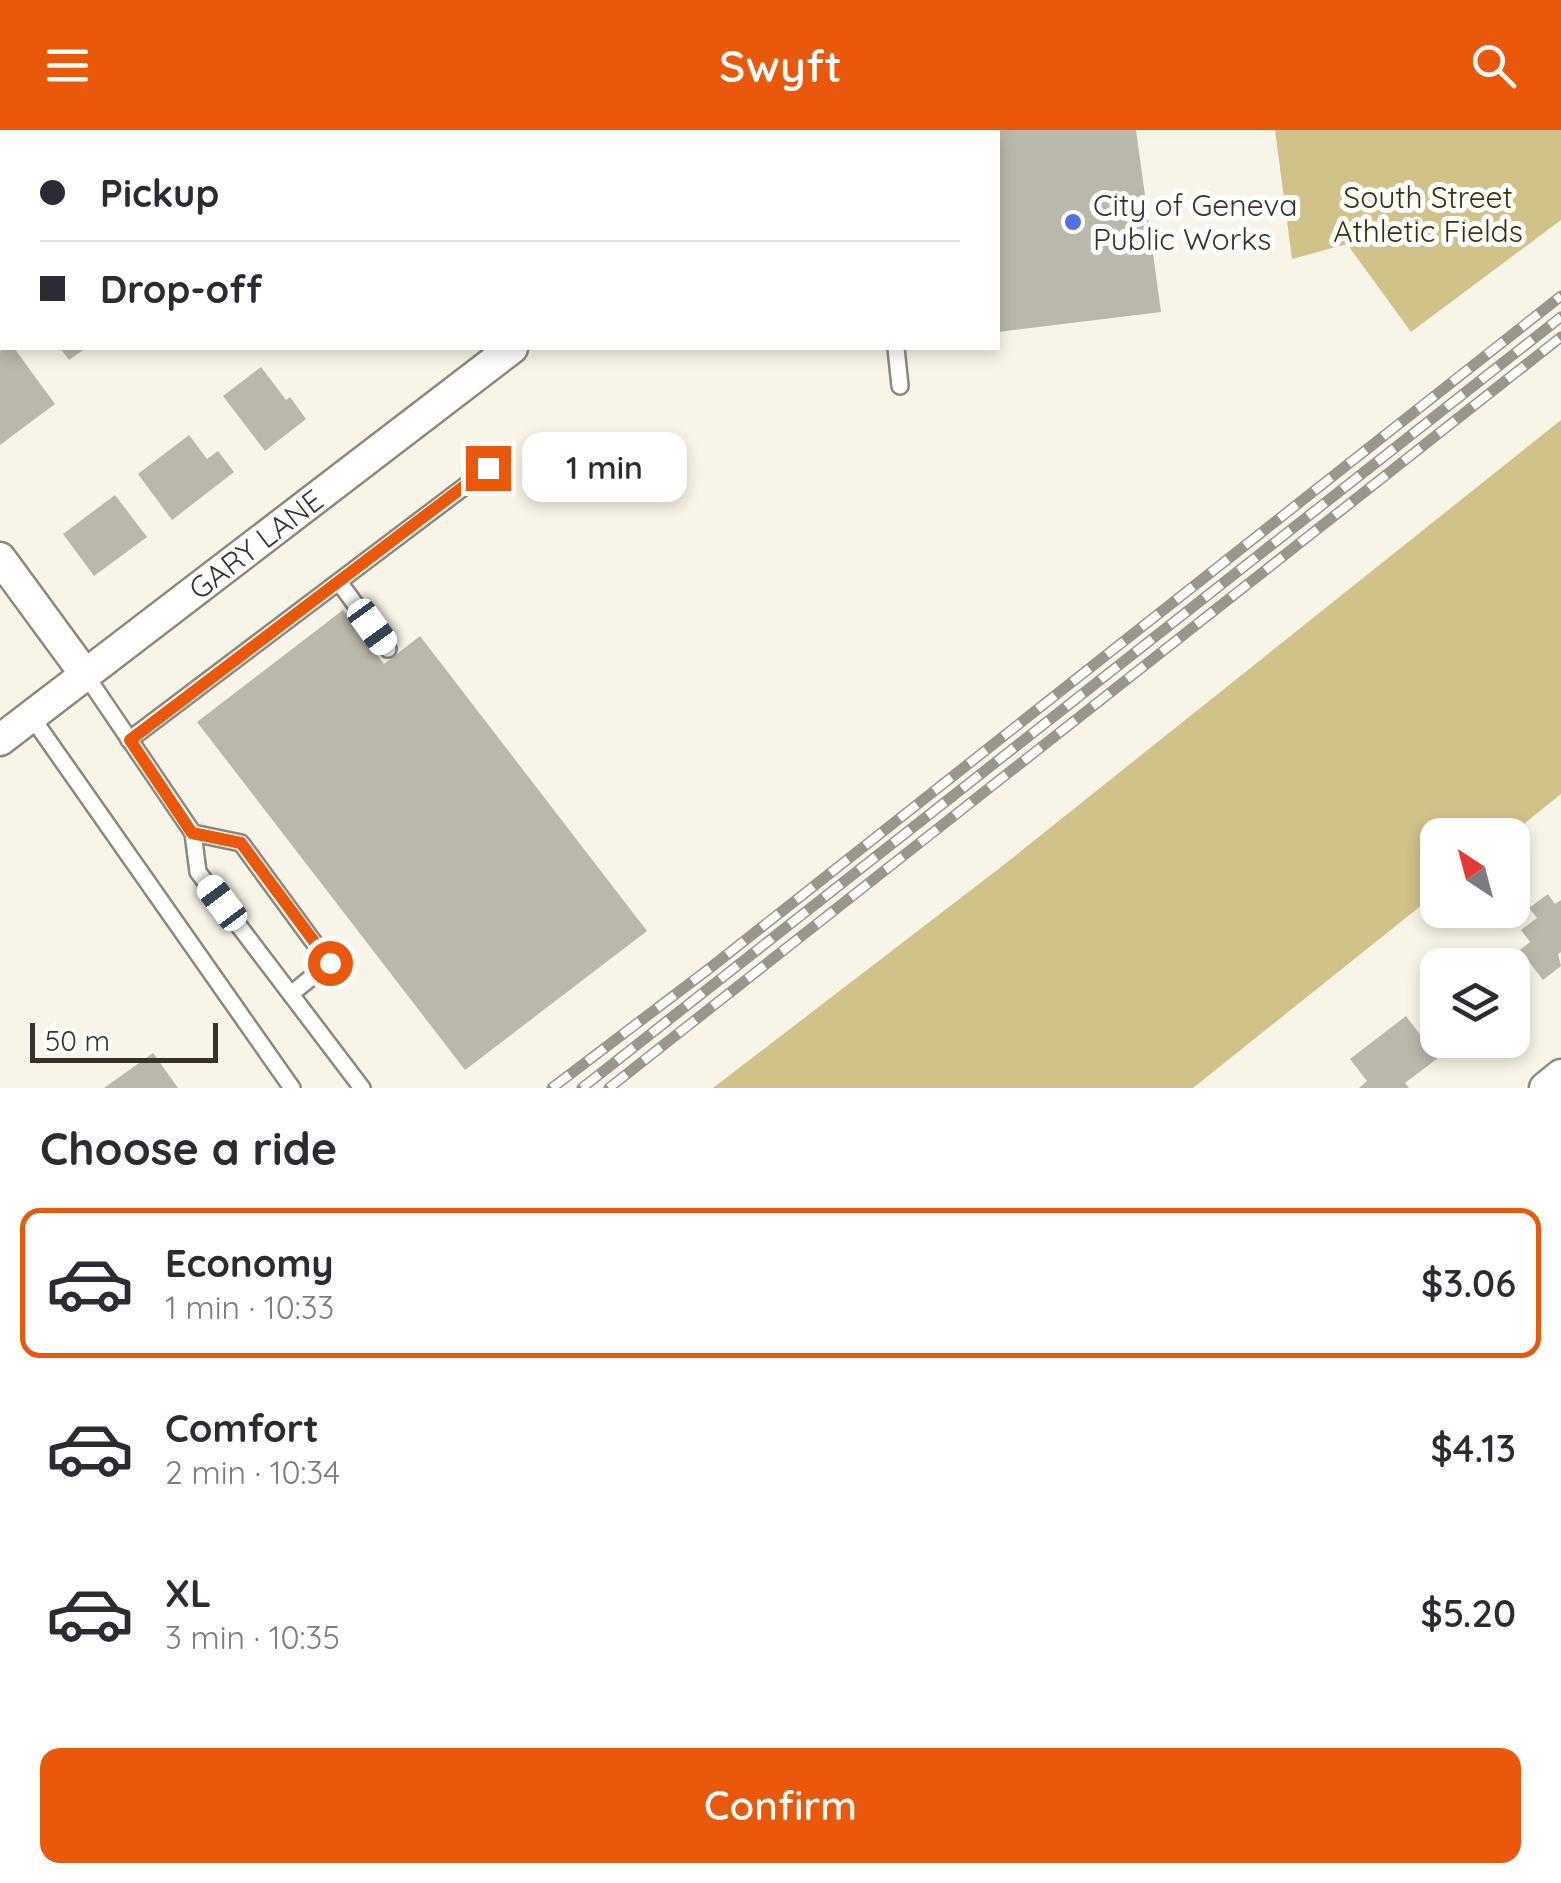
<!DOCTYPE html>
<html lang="en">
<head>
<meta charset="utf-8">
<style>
	:root { --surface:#fff; --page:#f7f7f7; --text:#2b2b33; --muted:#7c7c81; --line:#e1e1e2; --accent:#ea580c }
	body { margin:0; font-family:Quicksand,sans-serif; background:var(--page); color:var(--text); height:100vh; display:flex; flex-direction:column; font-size:38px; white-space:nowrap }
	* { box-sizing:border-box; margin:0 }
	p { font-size:32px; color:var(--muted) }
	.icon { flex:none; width:55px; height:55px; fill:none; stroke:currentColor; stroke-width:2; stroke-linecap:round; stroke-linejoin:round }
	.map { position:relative; height:958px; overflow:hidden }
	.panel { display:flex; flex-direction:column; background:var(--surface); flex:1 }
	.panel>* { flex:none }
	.top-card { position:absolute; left:0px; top:0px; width:1000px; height:220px; box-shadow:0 5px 15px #0003; display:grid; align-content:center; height:220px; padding:0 40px; background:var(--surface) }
	.needle { width:65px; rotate:324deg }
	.fabs { position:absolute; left:1420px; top:688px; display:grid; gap:20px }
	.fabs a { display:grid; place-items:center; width:110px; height:110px; border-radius:20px; background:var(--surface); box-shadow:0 5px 15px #0003; font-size:50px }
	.scale { position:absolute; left:30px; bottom:25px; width:188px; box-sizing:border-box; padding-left:10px; border:5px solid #34332e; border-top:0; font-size:28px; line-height:35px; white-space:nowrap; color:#34332e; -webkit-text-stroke:8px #fff; paint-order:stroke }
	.end { position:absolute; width:45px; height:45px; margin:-22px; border:12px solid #ea580c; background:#fff; box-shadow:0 0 0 5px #fff }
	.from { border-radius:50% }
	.bubble { position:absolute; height:70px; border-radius:20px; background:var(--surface); box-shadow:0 5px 15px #0003; font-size:32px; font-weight:600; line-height:70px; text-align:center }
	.car { position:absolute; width:30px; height:60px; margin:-30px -15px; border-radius:12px; box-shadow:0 0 8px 2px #0007; background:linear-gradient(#fff 24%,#345 0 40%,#fff 0 76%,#345 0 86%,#fff 0) }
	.top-card b { display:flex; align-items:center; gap:35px; height:95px; font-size:38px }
	.top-card b+b { border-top:2px solid var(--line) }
	.top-card i { width:25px; height:25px; background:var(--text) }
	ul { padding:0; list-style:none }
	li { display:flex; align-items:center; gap:30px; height:150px; margin:0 20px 15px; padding:0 20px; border:5px solid transparent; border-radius:20px }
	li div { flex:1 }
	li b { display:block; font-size:38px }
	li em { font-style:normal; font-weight:600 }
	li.active { border-color:var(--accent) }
	li>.icon { width:90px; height:90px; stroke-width:1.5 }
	h2 { padding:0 40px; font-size:45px; line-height:120px }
	.primary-button { display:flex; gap:20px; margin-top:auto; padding:20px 40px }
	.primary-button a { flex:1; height:115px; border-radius:20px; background:var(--accent); color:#fff; font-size:40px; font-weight:600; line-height:115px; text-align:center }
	header { display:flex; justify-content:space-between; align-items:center; height:130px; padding:0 40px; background:var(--accent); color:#fff; font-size:45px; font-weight:600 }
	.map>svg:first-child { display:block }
</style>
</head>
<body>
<header><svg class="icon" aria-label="menu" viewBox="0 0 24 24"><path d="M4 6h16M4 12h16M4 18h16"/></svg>Swyft<svg class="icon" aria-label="search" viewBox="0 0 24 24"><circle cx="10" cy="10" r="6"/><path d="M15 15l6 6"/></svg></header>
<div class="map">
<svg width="1561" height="958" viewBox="0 0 1561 958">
	<rect width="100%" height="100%" fill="#f8f5e8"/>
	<!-- green -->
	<g fill="#d1c28a">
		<polygon points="1275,0 1561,0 1561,90 1411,202 1347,114 1292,129"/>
		<polygon points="1561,290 1561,664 1510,705 1438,705 1437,763 1193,958 713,958 1001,737"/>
	</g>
	<!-- building -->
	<g fill="#bab7ab">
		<polygon points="998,0 1136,0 1161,182 998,202"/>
		<polygon points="5,218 14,218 55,274 0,315 0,221"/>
		<polygon points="60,218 86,218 69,230"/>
		<polygon points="261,237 286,270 290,267 306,289 265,321 223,266"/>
		<polygon points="189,305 207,329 218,321 234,342 172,390 138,344"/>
		<polygon points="115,365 147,407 94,446 63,404"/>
		<polygon points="343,480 384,534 420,506 647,801 465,940 197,592"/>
		<polygon points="1548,764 1555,774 1561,770 1561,822 1558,824 1561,836 1543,850 1520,820 1530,812 1521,800 1537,788 1529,778"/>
		<polygon points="1438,873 1438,893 1428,880"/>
		<polygon points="1406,886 1438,928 1405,953 1409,958 1359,958 1367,951 1350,929"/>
		<polygon points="153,923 178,958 104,958"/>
	</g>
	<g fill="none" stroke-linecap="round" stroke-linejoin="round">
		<defs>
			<g id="service">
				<polyline points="870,0 870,2"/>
				<polyline points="896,218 900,256"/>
				<polyline points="339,452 388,519"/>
				<polyline points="85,544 193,703 241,713 329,833 291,864"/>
				<polyline points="31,586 292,958"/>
				<polyline points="129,610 489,338"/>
				<polyline points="193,703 198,742 362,958"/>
			</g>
			<g id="minor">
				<polyline points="169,2 173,0"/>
				<polyline points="0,134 2,132"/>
				<polyline points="0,428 85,544"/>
				<path id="s1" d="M 0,610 L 512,218"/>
				<polyline points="1545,958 1561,945"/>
			</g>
		</defs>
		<!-- service casing -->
		<use href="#service" stroke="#8b887c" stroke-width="20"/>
		<!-- minor casing -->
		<use href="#minor" stroke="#8b887c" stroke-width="35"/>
		<!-- service -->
		<use href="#service" stroke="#fff" stroke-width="15"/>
		<!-- minor -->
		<use href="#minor" stroke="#fff" stroke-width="30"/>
		<defs>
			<g id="rail">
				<polyline points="552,958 710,838 1561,166"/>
				<polyline points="582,958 1561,187"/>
				<polyline points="609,958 1561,207"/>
			</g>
		</defs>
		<!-- rail casing -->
		<use href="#rail" stroke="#98968d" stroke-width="11"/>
		<!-- rail -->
		<use href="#rail" stroke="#fff" stroke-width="8" stroke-dasharray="22" stroke-linecap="butt"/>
	</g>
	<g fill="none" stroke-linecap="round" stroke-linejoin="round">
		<!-- route -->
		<polyline stroke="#ea580c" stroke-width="12" points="330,833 241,713 192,703 130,610 488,338"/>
	</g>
	<!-- markers -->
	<circle fill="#526fe4" stroke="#fff" stroke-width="4" cx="1073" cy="92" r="10"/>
	<g text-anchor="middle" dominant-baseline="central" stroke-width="10" stroke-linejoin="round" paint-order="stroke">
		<!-- park labels -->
		<g font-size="30" fill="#3a3005" stroke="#fff">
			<text x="1428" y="67">South Street<tspan x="1428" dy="34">Athletic Fields</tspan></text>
		</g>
		<!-- poi labels -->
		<g font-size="30" fill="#34332e" stroke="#fff" text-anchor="start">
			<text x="1093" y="75">City of Geneva<tspan x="1093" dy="34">Public Works</tspan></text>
		</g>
		<!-- street labels -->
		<g font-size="30" fill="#34332e" stroke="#fff">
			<text stroke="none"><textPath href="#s1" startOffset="322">GARY LANE</textPath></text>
		</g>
	</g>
</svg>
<div class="fabs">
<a><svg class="needle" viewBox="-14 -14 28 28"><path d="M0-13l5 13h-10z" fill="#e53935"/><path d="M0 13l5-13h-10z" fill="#7c7c81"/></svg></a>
<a><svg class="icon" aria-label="layers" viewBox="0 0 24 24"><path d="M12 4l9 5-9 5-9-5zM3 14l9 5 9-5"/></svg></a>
</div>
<div class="scale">50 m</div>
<i class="end from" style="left:330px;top:833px"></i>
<i class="end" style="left:488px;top:338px"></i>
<div class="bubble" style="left:522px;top:302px;width:165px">1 min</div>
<i class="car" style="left:372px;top:497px;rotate:144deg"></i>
<i class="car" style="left:222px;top:773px;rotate:323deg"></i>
<div class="top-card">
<b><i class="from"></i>Pickup</b>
<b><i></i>Drop-off</b>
</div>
</div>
<section class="panel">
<h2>Choose a ride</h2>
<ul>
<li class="active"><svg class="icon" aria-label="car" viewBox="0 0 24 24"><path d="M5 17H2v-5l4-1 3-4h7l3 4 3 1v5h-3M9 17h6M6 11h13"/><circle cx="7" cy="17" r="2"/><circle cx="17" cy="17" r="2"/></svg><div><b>Economy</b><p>1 min · 10:33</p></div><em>$3.06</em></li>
<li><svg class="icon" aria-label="car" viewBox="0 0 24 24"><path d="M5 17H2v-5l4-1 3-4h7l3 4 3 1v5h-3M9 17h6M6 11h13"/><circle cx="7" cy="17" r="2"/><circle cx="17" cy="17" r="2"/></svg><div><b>Comfort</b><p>2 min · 10:34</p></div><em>$4.13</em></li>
<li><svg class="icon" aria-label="car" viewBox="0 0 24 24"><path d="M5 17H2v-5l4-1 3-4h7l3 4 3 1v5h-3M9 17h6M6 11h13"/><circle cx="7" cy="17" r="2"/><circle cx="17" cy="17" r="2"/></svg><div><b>XL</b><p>3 min · 10:35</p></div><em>$5.20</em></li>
</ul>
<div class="primary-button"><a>Confirm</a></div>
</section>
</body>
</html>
